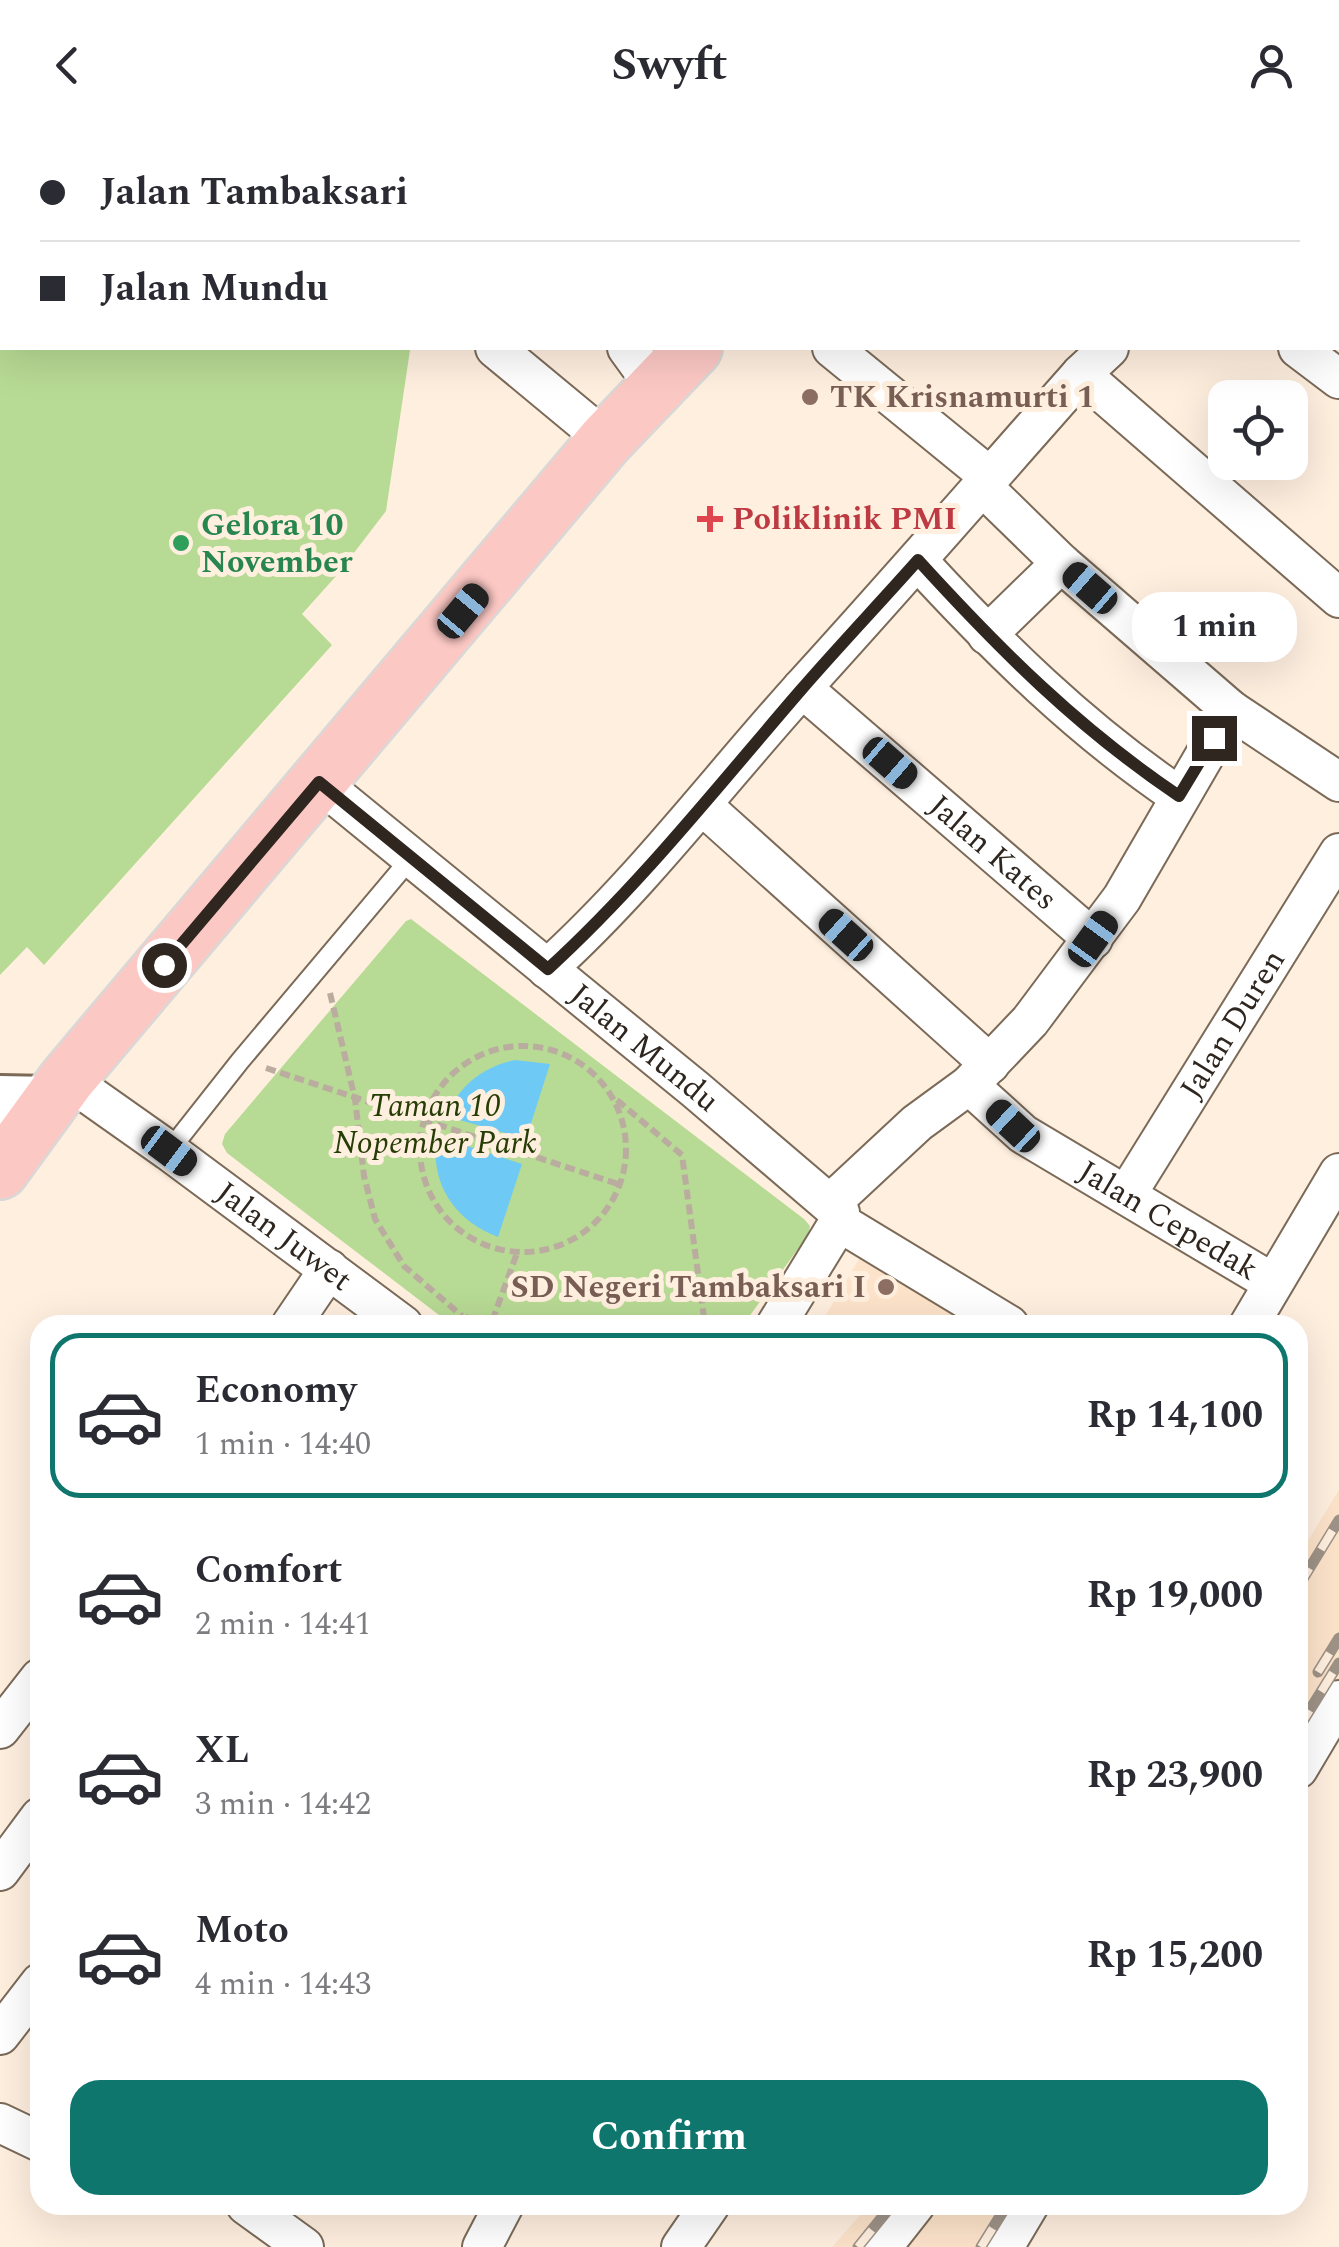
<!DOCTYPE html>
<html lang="en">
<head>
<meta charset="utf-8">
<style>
	:root { --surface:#fff; --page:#f7f7f7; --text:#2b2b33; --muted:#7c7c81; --line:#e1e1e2; --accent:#0f766e }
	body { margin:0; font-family:Spectral,serif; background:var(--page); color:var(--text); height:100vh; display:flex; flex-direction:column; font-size:38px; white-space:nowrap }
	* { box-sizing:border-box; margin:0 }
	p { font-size:32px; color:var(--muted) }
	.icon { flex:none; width:55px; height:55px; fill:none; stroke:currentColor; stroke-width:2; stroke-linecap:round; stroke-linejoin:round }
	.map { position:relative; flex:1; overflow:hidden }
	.sheet { position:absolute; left:30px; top:1185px; width:1278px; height:900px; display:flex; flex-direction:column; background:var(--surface); border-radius:30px; box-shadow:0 10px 40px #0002 }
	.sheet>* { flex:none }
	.top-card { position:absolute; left:0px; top:0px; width:1340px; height:220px; box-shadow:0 10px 40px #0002; display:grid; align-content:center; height:220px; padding:0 40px; background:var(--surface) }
	.fabs { position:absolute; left:1208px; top:250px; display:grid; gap:20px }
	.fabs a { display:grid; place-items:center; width:100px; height:100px; border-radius:20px; background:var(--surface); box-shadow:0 10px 40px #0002; font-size:50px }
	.end { position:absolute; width:45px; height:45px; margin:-22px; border:12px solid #2e261f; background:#fff; box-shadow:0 0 0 5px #fff }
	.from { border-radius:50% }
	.bubble { position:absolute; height:70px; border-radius:30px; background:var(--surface); box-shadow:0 10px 40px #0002; font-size:32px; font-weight:700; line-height:70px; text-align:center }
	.car { position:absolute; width:30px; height:60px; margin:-30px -15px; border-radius:12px; box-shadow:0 0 8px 2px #0007; background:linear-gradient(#222 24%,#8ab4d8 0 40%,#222 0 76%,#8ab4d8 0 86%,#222 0) }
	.top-card b { display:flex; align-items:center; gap:35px; height:95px; font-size:38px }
	.top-card b+b { border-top:2px solid var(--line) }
	.top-card i { width:25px; height:25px; background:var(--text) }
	ul { padding:18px 0 0; list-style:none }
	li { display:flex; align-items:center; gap:30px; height:165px; margin:0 20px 15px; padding:0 20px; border:5px solid transparent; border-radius:30px }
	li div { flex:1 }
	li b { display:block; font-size:38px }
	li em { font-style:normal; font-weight:700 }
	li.on { border-color:var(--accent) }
	li>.icon { width:90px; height:90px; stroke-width:1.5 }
	.cta { display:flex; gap:20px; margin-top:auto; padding:20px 40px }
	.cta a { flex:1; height:115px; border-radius:30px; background:var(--accent); color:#fff; font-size:40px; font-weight:700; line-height:115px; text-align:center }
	header { display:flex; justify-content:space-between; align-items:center; height:130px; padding:0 40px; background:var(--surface); font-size:45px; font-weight:700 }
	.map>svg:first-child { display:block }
</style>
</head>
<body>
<header><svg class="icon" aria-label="back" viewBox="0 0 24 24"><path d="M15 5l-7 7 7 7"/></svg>Swyft<svg class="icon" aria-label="person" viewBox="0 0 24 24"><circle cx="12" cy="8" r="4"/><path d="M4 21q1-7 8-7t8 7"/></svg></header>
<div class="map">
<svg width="1339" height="2117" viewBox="0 0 1339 2117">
	<rect width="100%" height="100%" fill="#ffefdf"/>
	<!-- built -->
	<g fill="#fde3ca">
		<polygon points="865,1119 994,1195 820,1195"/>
		<polygon points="1339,1360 1339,1569 1298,1639 1298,1427"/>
		<polygon points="869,2075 1032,2075 1006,2117 832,2117"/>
	</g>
	<!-- green -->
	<g fill="#b7da94">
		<polygon points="0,0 162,2 2,2 2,218 409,218 410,220 386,381 337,445 302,484 332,515 44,835 27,817 0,845"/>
		<polygon points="411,789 804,1089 810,1096 808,1105 743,1195 452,1195 227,1023 222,1014 225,1004 406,791"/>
	</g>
	<!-- water -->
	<g fill="#6ecaf5">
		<path d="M 515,930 L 550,934 L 526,1009 L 446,986 C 460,955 482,937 515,930 Z"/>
		<path d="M 437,1006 L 522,1034 L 498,1107 C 454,1091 429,1052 437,1006 Z"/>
	</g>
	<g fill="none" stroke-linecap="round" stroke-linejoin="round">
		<defs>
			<g id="lane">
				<polyline points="1197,2 1200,0"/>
				<polyline points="169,1021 240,931 411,728"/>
			</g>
			<g id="street">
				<polyline points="230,0 233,2"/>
				<polyline points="472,0 474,2"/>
				<polyline points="787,0 789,2"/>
				<polyline points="1338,92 1339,91"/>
				<polyline points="1338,198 1339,199"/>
				<polyline points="495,218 606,310"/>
				<polyline points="627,218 656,258"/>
				<polyline points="832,218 990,347"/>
				<polyline points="1298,218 1339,249"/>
				<polyline points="1081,244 1339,468"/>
				<polyline points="982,356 1061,433 1231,580 1339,652"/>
				<path d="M 918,431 C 998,518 1080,599 1179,666"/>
				<polyline points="987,505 1061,433"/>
				<path id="s1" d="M 802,558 L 1093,809"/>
				<path id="s2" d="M 319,652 L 696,960 L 840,1083 L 839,1092 L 776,1195"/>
				<polyline points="703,676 990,934"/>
				<path d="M 547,839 C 642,753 718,651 803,557 C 897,454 988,349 1081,244 L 1109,218"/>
				<path id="s3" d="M 67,949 L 169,1021 L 403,1195"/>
				<path id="s4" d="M 969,955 L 1023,1004 L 1273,1153"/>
				<path id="s5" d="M 1127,1064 L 1339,723"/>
				<polyline points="831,1073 917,993 969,955 1030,891 1122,768 1231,580"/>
				<polyline points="839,1092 1009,1195"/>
				<polyline points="291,1195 329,1139"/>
				<polyline points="1249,1195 1339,1043"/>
				<polyline points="0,1599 40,1548"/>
				<polyline points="1298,1639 1339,1570"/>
				<polyline points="0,1741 40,1687"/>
				<polyline points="0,1905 40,1853"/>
				<polyline points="0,1993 40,2012"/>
				<polyline points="246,2075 304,2117"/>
				<polyline points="482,2117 504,2075"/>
				<polyline points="681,2117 710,2075"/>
				<polyline points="882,2117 915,2075"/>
				<polyline points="1004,2117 1029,2075"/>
			</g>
			<polyline id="secondary" points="0,972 49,973"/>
			<g id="primary">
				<polyline points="889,2 892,0"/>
				<polyline points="0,1041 67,949 606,310 694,218"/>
			</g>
		</defs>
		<!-- lane casing -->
		<use href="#lane" stroke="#7b6a58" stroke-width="22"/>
		<!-- street casing -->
		<use href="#street" stroke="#7b6a58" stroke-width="42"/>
		<!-- secondary casing -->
		<use href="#secondary" stroke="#7b6a58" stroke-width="58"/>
		<!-- primary casing -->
		<use href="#primary" stroke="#d9d8d7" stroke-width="60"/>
		<!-- path -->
		<g stroke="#baac9f" stroke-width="6" stroke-dasharray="10 5" stroke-linecap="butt">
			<polyline points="330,863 355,969 364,1046 375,1089 404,1136 462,1186"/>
			<circle cx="523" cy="1019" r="103"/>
			<polyline points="266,938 621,1055"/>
			<polyline points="617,970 682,1025 705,1195"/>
			<polyline points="455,1195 462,1186 491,1194 517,1123"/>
		</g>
		<!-- lane -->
		<use href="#lane" stroke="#fff" stroke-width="18"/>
		<!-- street -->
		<use href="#street" stroke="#fff" stroke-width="38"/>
		<!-- secondary -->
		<use href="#secondary" stroke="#fff" stroke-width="52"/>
		<!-- primary -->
		<use href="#primary" stroke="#fcc8c4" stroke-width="55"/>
		<defs>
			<g id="rail">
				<polyline points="1298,1457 1339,1390"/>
				<polyline points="1318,1542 1339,1508"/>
				<polyline points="1298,1599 1339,1533"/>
				<polyline points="858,2117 892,2075"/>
				<polyline points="981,2117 1007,2075"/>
			</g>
		</defs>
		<!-- rail casing -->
		<use href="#rail" stroke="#9f9387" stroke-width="11"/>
		<!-- rail -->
		<use href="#rail" stroke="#ffefdf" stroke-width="8" stroke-dasharray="22" stroke-linecap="butt"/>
	</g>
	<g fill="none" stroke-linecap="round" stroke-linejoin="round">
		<!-- route -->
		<path stroke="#2e261f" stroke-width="12" d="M 164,835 L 319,652 L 548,839 C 640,755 718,656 800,561 C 838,517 879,474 918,430 C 1000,520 1078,598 1179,666 L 1214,608"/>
	</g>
	<!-- markers -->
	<g fill="#8d6e63" stroke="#ffefdf" stroke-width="4">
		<circle cx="810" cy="267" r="10"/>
		<circle cx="886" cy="1157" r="10"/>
	</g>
	<path fill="#e0444e" stroke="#ffefdf" stroke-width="4" d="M705 374h10v10h10v10h-10v10h-10v-10h-10v-10h10z"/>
	<circle fill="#2e9e5b" stroke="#ffefdf" stroke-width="4" cx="181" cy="413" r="10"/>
	<g text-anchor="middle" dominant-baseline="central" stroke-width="10" stroke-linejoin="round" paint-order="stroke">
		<!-- education labels -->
		<g font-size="32" font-weight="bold" fill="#785e54" stroke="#ffefdf" text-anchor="start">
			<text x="830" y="267">TK Krisnamurti 1</text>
			<text x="866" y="1157" text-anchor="end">SD Negeri Tambaksari I</text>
		</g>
		<!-- health labels -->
		<g font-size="32" font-weight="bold" fill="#be3a42" stroke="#ffefdf" text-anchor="start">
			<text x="732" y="389">Poliklinik PMI</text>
		</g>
		<!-- leisure labels -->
		<g font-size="32" font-weight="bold" fill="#27864d" stroke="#ffefdf" text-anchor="start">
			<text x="201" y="395">Gelora 10<tspan x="201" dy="37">November</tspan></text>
		</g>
		<!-- street labels -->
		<g font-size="32" fill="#2e261f" stroke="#ffefdf">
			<text stroke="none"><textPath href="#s1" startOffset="252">Jalan Kates</textPath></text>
			<text stroke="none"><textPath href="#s5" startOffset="200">Jalan Duren</textPath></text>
			<text stroke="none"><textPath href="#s2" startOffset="420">Jalan Mundu</textPath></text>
			<text stroke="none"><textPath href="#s4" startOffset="242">Jalan Cepedak</textPath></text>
			<text stroke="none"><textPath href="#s3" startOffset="268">Jalan Juwet</textPath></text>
		</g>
		<!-- park labels -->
		<g font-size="32" font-style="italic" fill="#273d06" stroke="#ffefdf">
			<text x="435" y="976">Taman 10<tspan x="435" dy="37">Nopember Park</tspan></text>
		</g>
	</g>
</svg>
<div class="fabs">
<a><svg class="icon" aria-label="locate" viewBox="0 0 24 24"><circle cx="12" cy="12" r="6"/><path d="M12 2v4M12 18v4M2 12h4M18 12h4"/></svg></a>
</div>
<i class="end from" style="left:164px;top:835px"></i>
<i class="end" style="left:1214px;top:608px"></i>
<div class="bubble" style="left:1132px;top:462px;width:165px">1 min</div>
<i class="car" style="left:1090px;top:458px;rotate:311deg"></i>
<i class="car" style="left:463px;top:481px;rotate:40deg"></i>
<i class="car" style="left:890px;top:633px;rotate:131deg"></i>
<i class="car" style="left:846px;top:805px;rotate:312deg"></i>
<i class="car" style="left:1093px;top:809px;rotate:36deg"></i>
<i class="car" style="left:1013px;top:996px;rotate:313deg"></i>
<i class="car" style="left:169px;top:1021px;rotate:127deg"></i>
<div class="top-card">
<b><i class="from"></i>Jalan Tambaksari</b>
<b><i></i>Jalan Mundu</b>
</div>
<section class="sheet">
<ul>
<li class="on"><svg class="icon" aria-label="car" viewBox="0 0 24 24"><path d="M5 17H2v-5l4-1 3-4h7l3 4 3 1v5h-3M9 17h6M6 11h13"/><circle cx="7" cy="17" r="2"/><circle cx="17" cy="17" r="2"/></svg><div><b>Economy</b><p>1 min · 14:40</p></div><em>Rp 14,100</em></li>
<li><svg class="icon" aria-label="car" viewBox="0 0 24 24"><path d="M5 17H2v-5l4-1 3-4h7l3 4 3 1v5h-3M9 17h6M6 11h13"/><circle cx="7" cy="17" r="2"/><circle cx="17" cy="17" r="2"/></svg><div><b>Comfort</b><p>2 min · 14:41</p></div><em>Rp 19,000</em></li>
<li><svg class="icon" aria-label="car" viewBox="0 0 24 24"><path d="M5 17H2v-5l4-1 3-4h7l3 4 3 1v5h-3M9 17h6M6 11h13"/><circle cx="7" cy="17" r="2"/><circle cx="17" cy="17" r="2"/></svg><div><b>XL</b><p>3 min · 14:42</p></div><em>Rp 23,900</em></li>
<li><svg class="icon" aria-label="car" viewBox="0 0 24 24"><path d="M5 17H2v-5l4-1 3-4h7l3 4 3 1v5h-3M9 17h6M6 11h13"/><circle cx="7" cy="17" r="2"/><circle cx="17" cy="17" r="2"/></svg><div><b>Moto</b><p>4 min · 14:43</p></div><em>Rp 15,200</em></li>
</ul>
<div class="cta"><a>Confirm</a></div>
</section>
</div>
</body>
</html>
